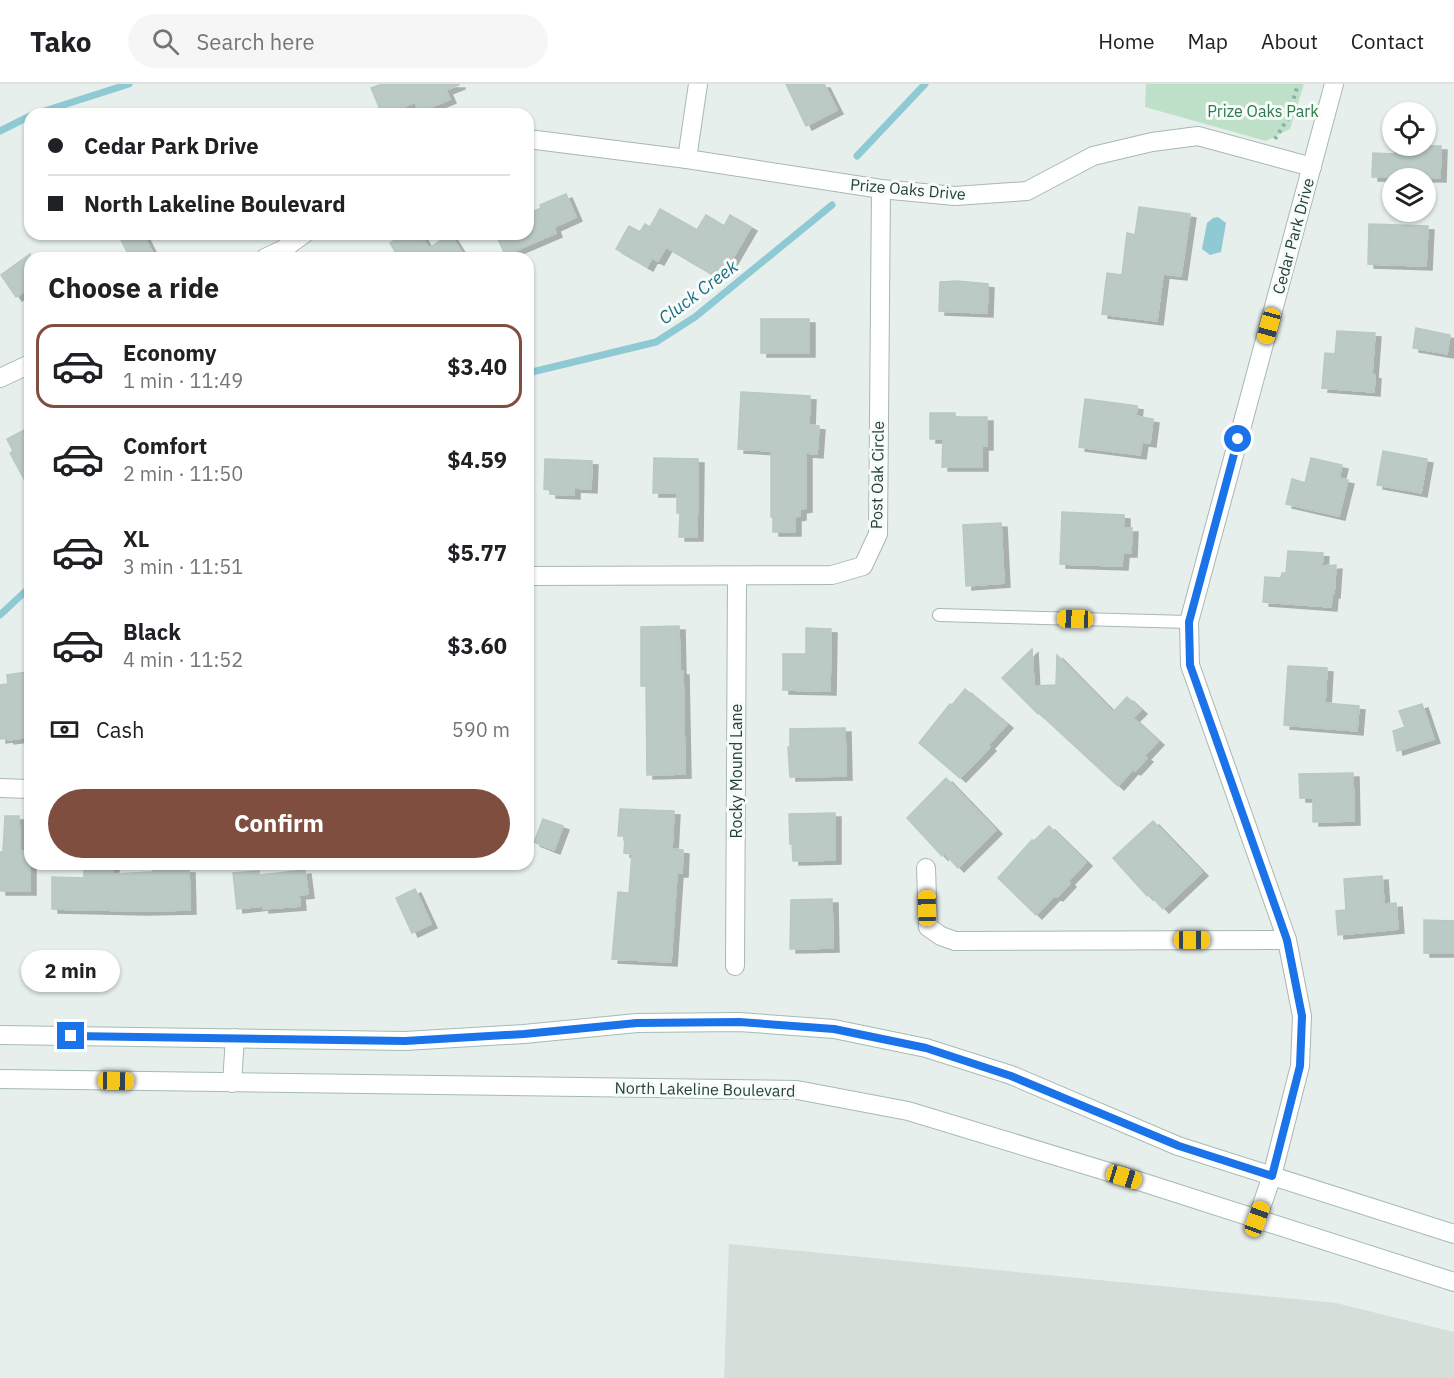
<!DOCTYPE html>
<html lang="en">
<head>
<meta charset="utf-8">
<style>
	:root { --surface:#fff; --page:#f6f6f6; --text:#202124; --muted:#757577; --line:#e0e0e0; --accent:#7f4e3f }
	body { margin:0; font-family:"IBM Plex Sans",sans-serif; background:var(--page); color:var(--text); height:100vh; display:flex; flex-direction:column; font-size:22px; white-space:nowrap }
	* { box-sizing:border-box; margin:0 }
	p { font-size:20px; color:var(--muted) }
	.icon { flex:none; width:33px; height:33px; fill:none; stroke:currentColor; stroke-width:2; stroke-linecap:round; stroke-linejoin:round }
	.map { position:relative; flex:1; overflow:hidden }
	.details { position:absolute; left:24px; top:168px; width:510px; height:618px; display:flex; flex-direction:column; background:var(--surface); border-radius:18px; box-shadow:0 2px 4px #0004 }
	.details>* { flex:none }
	.top-card { position:absolute; left:24px; top:24px; width:510px; height:132px; border-radius:18px; box-shadow:0 2px 4px #0004; display:grid; align-content:center; height:132px; padding:0 24px; background:var(--surface) }
	.tools { position:absolute; left:1382px; top:18px; display:grid; gap:12px }
	.tools a { display:grid; place-items:center; width:54px; height:54px; border-radius:50%; background:var(--surface); box-shadow:0 2px 4px #0004; font-size:30px }
	.end { position:absolute; width:27px; height:27px; margin:-14px; border:8px solid #1a73e8; background:#fff; box-shadow:0 0 0 3px #fff }
	.from { border-radius:50% }
	.bubble { position:absolute; height:42px; border-radius:21px; background:var(--surface); box-shadow:0 2px 4px #0004; font-size:20px; font-weight:700; line-height:42px; text-align:center }
	.car { position:absolute; width:18px; height:36px; margin:-18px -9px; border-radius:8px; box-shadow:0 0 4px 2px #0007; background:linear-gradient(#f5c518 24%,#345 0 40%,#f5c518 0 76%,#345 0 86%,#f5c518 0) }
	.top-card b { display:flex; align-items:center; gap:21px; height:57px; font-size:22px }
	.top-card b+b { border-top:2px solid var(--line) }
	.top-card i { width:15px; height:15px; background:var(--text) }
	ul { padding:0; list-style:none }
	li { display:flex; align-items:center; gap:18px; height:84px; margin:0 12px 9px; padding:0 12px; border:3px solid transparent; border-radius:18px }
	li div { flex:1 }
	li b { display:block; font-size:22px }
	li em { font-style:normal; font-weight:700 }
	li.current { border-color:var(--accent) }
	li>.icon { width:54px; height:54px; stroke-width:1.5 }
	h2 { padding:0 24px; font-size:27px; line-height:72px }
	.pay { display:flex; align-items:center; gap:15px; height:66px; padding:0 24px; font-size:22px }
	.pay p { margin-inline-start:auto }
	.primary-button { display:flex; gap:12px; margin-top:auto; padding:12px 24px }
	.primary-button a { flex:1; height:69px; border-radius:36px; background:var(--accent); color:#fff; font-size:24px; font-weight:700; line-height:69px; text-align:center }
	header { display:flex; align-items:center; gap:36px; box-sizing:border-box; height:84px; padding:0 30px; background:var(--surface); border-bottom:2px solid var(--line) }
	header strong { font-size:28px }
	nav { display:flex; gap:33px; margin-inline-start:auto; font-size:21px }
	.search { width:420px; height:54px; background:var(--page); display:flex; align-items:center; gap:15px; box-sizing:border-box; padding:0 21px; border-radius:33px; color:var(--muted); font-size:22px }
	.map>svg:first-child { display:block }
</style>
</head>
<body>
<header>
<strong>Tako</strong>
<div class="search"><svg class="icon" aria-label="search" viewBox="0 0 24 24"><circle cx="10" cy="10" r="6"/><path d="M15 15l6 6"/></svg>Search here</div>
<nav><a>Home</a><a>Map</a><a>About</a><a>Contact</a></nav>
</header>
<div class="map">
<svg width="1454" height="1294" viewBox="0 0 1454 1294">
	<defs>
		<filter id="shadow"><feDropShadow dx="6" dy="4" stdDeviation="0" flood-color="#0004"/></filter>
	</defs>
	<rect width="100%" height="100%" fill="#e6efeb"/>
	<!-- built -->
	<polygon fill="#d4dfda" points="729,1160 1336,1219 1454,1248 1454,1294 724,1294"/>
	<!-- green -->
	<polygon fill="#bfe0c8" points="1146,0 1304,0 1290,45 1266,57 1145,23"/>
	<!-- water -->
	<polygon fill="#8ec9d4" points="1218,133 1226,139 1221,168 1210,171 1202,165 1207,139 1213,134"/>
	<g fill="none" stroke-linecap="round" stroke-linejoin="round">
		<!-- stream -->
		<g stroke="#8ec9d4" stroke-width="7">
			<polyline points="35,30 129,0"/>
			<polyline points="0,47 30,32"/>
			<polyline points="857,72 925,0"/>
			<polyline points="528,289 656,258 695,233 832,121"/>
			<polyline points="0,531 30,503"/>
		</g>
	</g>
	<!-- building -->
	<g fill="#bbcac4" stroke="#b8c9c2" stroke-width="1.5" filter="url(#shadow)">
		<polygon points="382,0 459,0 459,1 446,6 450,15 419,28 415,18 387,30 382,30 371,4"/>
		<polygon points="786,0 824,0 837,26 806,42"/>
		<polygon points="1395,62 1441,62 1440,94 1372,93 1373,69 1395,70"/>
		<polygon points="566,110 576,133 554,143 556,149 505,171 496,150 528,150 528,133 535,130 534,127 541,124 540,121"/>
		<polygon points="1139,123 1190,130 1181,192 1163,190 1157,237 1102,230 1107,189 1122,191 1127,149 1135,151"/>
		<polygon points="660,125 697,146 706,131 724,142 730,131 751,143 726,186 723,184 717,193 666,163 658,177 652,174 647,183 616,165 629,142 640,148 645,140 650,143"/>
		<polygon points="1369,140 1428,142 1426,182 1368,180"/>
		<polygon points="118,150 143,150 155,174 130,174"/>
		<polygon points="405,150 420,150 429,164 450,150 465,174 399,174 390,159"/>
		<polygon points="30,170 30,203 16,213 1,191"/>
		<polygon points="957,197 988,200 987,229 939,227 940,198"/>
		<rect x="761" y="235" width="48" height="34"/>
		<polygon points="1416,244 1450,251 1447,270 1413,264"/>
		<polygon points="1337,247 1375,249 1372,290 1375,291 1374,308 1322,304 1325,269 1335,270"/>
		<polygon points="741,308 810,312 809,341 819,342 817,370 806,369 806,424 800,425 800,432 795,433 795,448 773,448 773,433 771,433 771,367 738,365"/>
		<polygon points="1085,315 1137,322 1136,332 1153,335 1150,359 1142,358 1140,371 1079,363"/>
		<polygon points="930,329 955,329 955,333 987,333 987,362 982,362 982,383 942,383 943,355 930,355"/>
		<polygon points="30,343 30,406 10,369 13,367 7,355"/>
		<polygon points="1383,367 1427,375 1421,409 1377,401"/>
		<polygon points="654,374 698,375 697,453 679,453 680,429 677,429 677,409 653,409"/>
		<polygon points="1311,374 1342,381 1339,394 1348,396 1339,432 1286,420 1292,395 1305,399"/>
		<polygon points="545,375 592,377 591,405 574,404 574,411 550,410 550,406 544,405"/>
		<polygon points="1062,428 1124,431 1124,444 1132,444 1131,469 1123,469 1122,482 1060,480"/>
		<polygon points="1001,439 1004,499 966,502 963,441"/>
		<polygon points="1288,467 1323,469 1322,482 1336,481 1334,510 1332,510 1331,523 1263,518 1265,493 1281,494 1282,489 1286,489"/>
		<polygon points="679,542 680,587 683,587 685,690 647,691 646,602 641,602 641,543"/>
		<polygon points="806,544 831,545 830,607 783,606 783,570 806,570"/>
		<polygon points="1032,565 1034,602 1056,601 1057,571 1113,628 1127,613 1141,626 1133,634 1158,657 1144,672 1147,674 1135,687 1132,686 1118,702 1039,629 1038,630 1002,594"/>
		<polygon points="1288,582 1327,584 1325,619 1359,622 1357,647 1284,641"/>
		<polygon points="26,588 30,610 30,653 8,656 7,654 0,655 0,601 8,600 7,591"/>
		<polygon points="965,605 1007,640 988,661 990,663 960,694 919,659 950,620 952,621"/>
		<polygon points="1422,620 1434,655 1397,667 1393,647 1405,643 1399,627"/>
		<polygon points="845,644 846,692 790,693 788,663 790,663 790,645"/>
		<polygon points="1353,689 1354,737 1313,738 1313,714 1300,714 1299,690"/>
		<polygon points="946,694 996,746 958,784 944,769 942,772 907,734"/>
		<polygon points="620,725 674,727 672,765 683,766 682,789 677,789 671,878 612,875 618,808 629,809 632,770 624,769 625,752 618,752"/>
		<polygon points="835,729 835,776 793,777 792,759 790,760 789,730"/>
		<polygon points="5,732 19,732 20,767 30,767 30,807 0,807 0,768 3,768"/>
		<polygon points="543,735 563,742 554,766 534,758"/>
		<polygon points="1153,737 1202,788 1163,825 1149,810 1147,812 1113,774"/>
		<polygon points="1049,742 1086,778 1068,797 1070,799 1057,813 1054,812 1036,831 998,794 1032,756 1034,757"/>
		<polygon points="84,780 113,780 113,790 152,788 154,785 189,785 190,826 141,827 52,825 52,793 84,794"/>
		<polygon points="305,786 308,810 299,811 300,822 263,825 263,822 237,825 233,789 259,787 259,791"/>
		<polygon points="1382,792 1384,820 1396,819 1398,845 1338,851 1336,827 1346,826 1344,795"/>
		<polygon points="415,805 431,840 412,849 396,814"/>
		<polygon points="832,815 833,864 790,865 791,816"/>
		<polygon points="1424,836 1454,837 1454,869 1424,869"/>
	</g>
	<g fill="none" stroke-linecap="round" stroke-linejoin="round">
		<defs>
			<polyline id="service" points="939,531 1189,538"/>
			<g id="minor">
				<polyline points="528,55 687,75 881,105 955,112 1027,107 1093,72 1152,58 1198,52 1312,83"/>
				<polyline points="687,75 698,0"/>
				<polyline points="265,174 282,166 304,150"/>
				<polyline points="0,294 30,280"/>
				<polyline points="528,492 832,491 863,482 878,450 881,105"/>
				<polyline points="0,704 30,705"/>
				<polyline points="926,784 928,843 941,852 955,857 1287,856"/>
				<polyline points="735,882 737,492"/>
				<polyline points="1257,1135 1272,1092 1300,982 1302,932 1287,856 1190,581 1189,538 1334,0"/>
			</g>
			<g id="secondary">
				<polyline points="0,951 405,957 524,950 637,939 739,938 834,945 926,964 1011,991 1178,1062 1454,1150"/>
				<polyline points="0,995 797,1006 908,1027 1145,1099 1454,1198"/>
				<polyline points="232,999 235,954"/>
			</g>
		</defs>
		<!-- service casing -->
		<use href="#service" stroke="#a8b8b2" stroke-width="14"/>
		<!-- minor casing -->
		<use href="#minor" stroke="#a8b8b2" stroke-width="20"/>
		<!-- secondary casing -->
		<use href="#secondary" stroke="#a4bbb3" stroke-width="20"/>
		<!-- path -->
		<polyline stroke="#86b3a5" stroke-width="4" stroke-dasharray="3 4.5" stroke-linecap="butt" points="1275,55 1288,34 1298,0"/>
		<!-- service -->
		<use href="#service" stroke="#fff" stroke-width="12"/>
		<!-- minor -->
		<use href="#minor" stroke="#fff" stroke-width="18"/>
		<!-- secondary -->
		<use href="#secondary" stroke="#fff" stroke-width="18"/>
	</g>
	<g fill="none" stroke-linecap="round" stroke-linejoin="round">
		<!-- route -->
		<polyline stroke="#1a73e8" stroke-width="8" points="71,952 405,957 524,950 637,939 739,938 834,945 926,964 1011,992 1179,1062 1272,1092 1300,982 1302,932 1287,856 1190,581 1189,538 1238,355"/>
	</g>
	<g text-anchor="middle" dominant-baseline="central" stroke-width="6" stroke-linejoin="round" paint-order="stroke">
		<!-- park labels -->
		<g font-size="16" fill="#2d7a4b" stroke="#f7fbf9">
			<text x="1263" y="27">Prize Oaks Park</text>
		</g>
		<!-- street labels -->
		<g font-size="16" fill="#24423a" stroke="#f7fbf9">
			<text transform="translate(908 105) rotate(5)">Prize Oaks Drive</text>
			<text transform="translate(1293 152) rotate(-75)">Cedar Park Drive</text>
			<text transform="translate(877 391) rotate(-89)">Post Oak Circle</text>
			<text transform="translate(736 687) rotate(-90)">Rocky Mound Lane</text>
			<text transform="translate(705 1005) rotate(1)">North Lakeline Boulevard</text>
		</g>
		<!-- water labels -->
		<g font-size="18" font-style="italic" fill="#1c6f80" stroke="#f7fbf9">
			<text transform="translate(698 208) rotate(-37)">Cluck Creek</text>
		</g>
	</g>
</svg>
<div class="tools">
<a><svg class="icon" aria-label="locate" viewBox="0 0 24 24"><circle cx="12" cy="12" r="6"/><path d="M12 2v4M12 18v4M2 12h4M18 12h4"/></svg></a>
<a><svg class="icon" aria-label="layers" viewBox="0 0 24 24"><path d="M12 4l9 5-9 5-9-5zM3 14l9 5 9-5"/></svg></a>
</div>
<i class="end from" style="left:1238px;top:355px"></i>
<i class="end" style="left:71px;top:952px"></i>
<div class="bubble" style="left:21px;top:866px;width:99px">2 min</div>
<i class="car" style="left:1269px;top:242px;rotate:195deg"></i>
<i class="car" style="left:1075px;top:535px;rotate:272deg"></i>
<i class="car" style="left:927px;top:824px;rotate:359deg"></i>
<i class="car" style="left:1192px;top:856px;rotate:90deg"></i>
<i class="car" style="left:116px;top:997px;rotate:91deg"></i>
<i class="car" style="left:1124px;top:1093px;rotate:107deg"></i>
<i class="car" style="left:1257px;top:1135px;rotate:20deg"></i>
<div class="top-card">
<b><i class="from"></i>Cedar Park Drive</b>
<b><i></i>North Lakeline Boulevard</b>
</div>
<section class="details">
<h2>Choose a ride</h2>
<ul>
<li class="current"><svg class="icon" aria-label="car" viewBox="0 0 24 24"><path d="M5 17H2v-5l4-1 3-4h7l3 4 3 1v5h-3M9 17h6M6 11h13"/><circle cx="7" cy="17" r="2"/><circle cx="17" cy="17" r="2"/></svg><div><b>Economy</b><p>1 min · 11:49</p></div><em>$3.40</em></li>
<li><svg class="icon" aria-label="car" viewBox="0 0 24 24"><path d="M5 17H2v-5l4-1 3-4h7l3 4 3 1v5h-3M9 17h6M6 11h13"/><circle cx="7" cy="17" r="2"/><circle cx="17" cy="17" r="2"/></svg><div><b>Comfort</b><p>2 min · 11:50</p></div><em>$4.59</em></li>
<li><svg class="icon" aria-label="car" viewBox="0 0 24 24"><path d="M5 17H2v-5l4-1 3-4h7l3 4 3 1v5h-3M9 17h6M6 11h13"/><circle cx="7" cy="17" r="2"/><circle cx="17" cy="17" r="2"/></svg><div><b>XL</b><p>3 min · 11:51</p></div><em>$5.77</em></li>
<li><svg class="icon" aria-label="car" viewBox="0 0 24 24"><path d="M5 17H2v-5l4-1 3-4h7l3 4 3 1v5h-3M9 17h6M6 11h13"/><circle cx="7" cy="17" r="2"/><circle cx="17" cy="17" r="2"/></svg><div><b>Black</b><p>4 min · 11:52</p></div><em>$3.60</em></li>
</ul>
<div class="pay"><svg class="icon" aria-label="cash" viewBox="0 0 24 24"><path d="M3 7h18v10H3z"/><circle cx="12" cy="12" r="2"/></svg>Cash<p>590 m</p></div>
<div class="primary-button"><a>Confirm</a></div>
</section>
</div>
</body>
</html>
